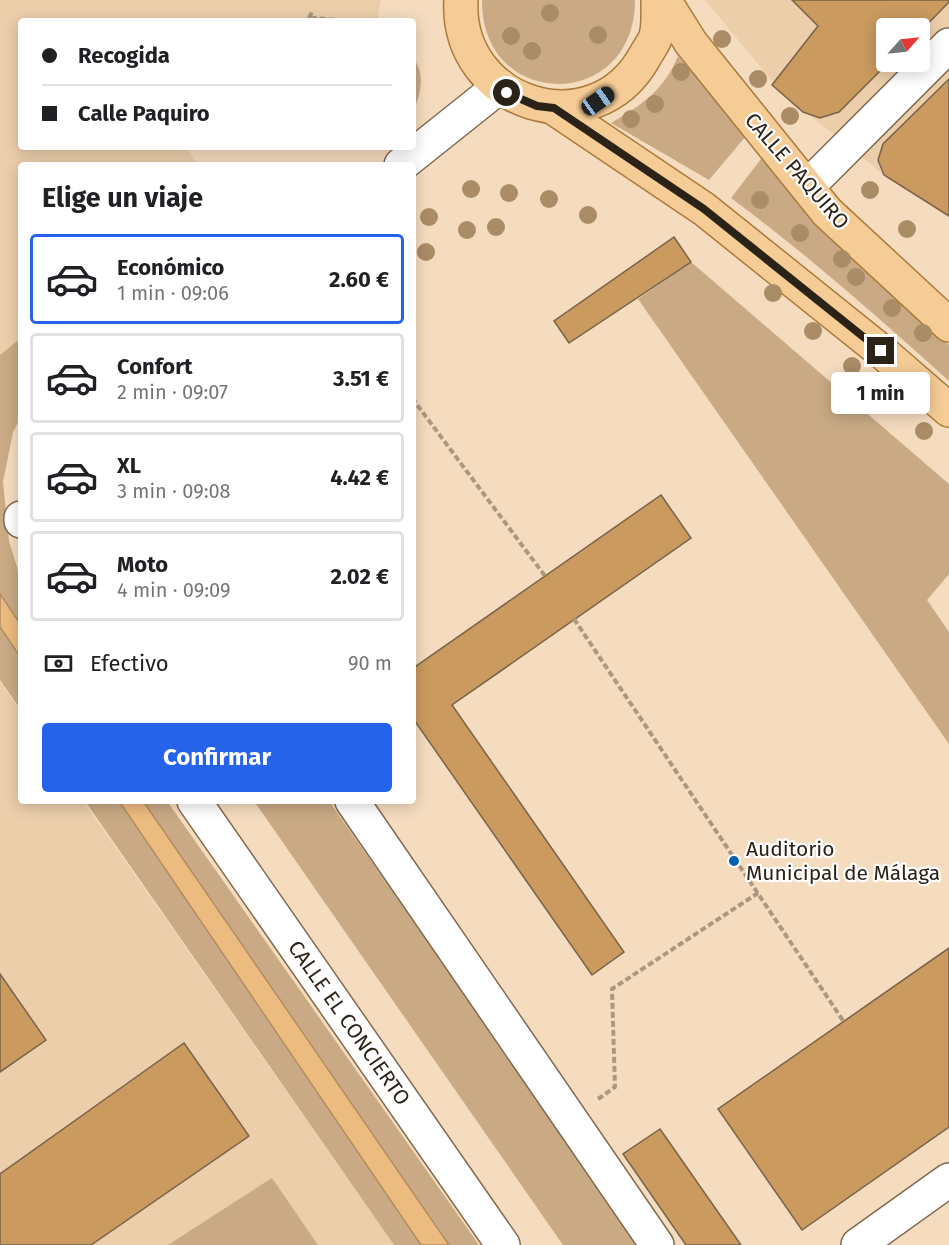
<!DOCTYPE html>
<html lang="es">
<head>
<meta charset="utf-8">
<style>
	:root { --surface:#fff; --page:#f6f6f6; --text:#202124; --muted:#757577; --line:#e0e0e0; --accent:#2563eb }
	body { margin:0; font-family:"Fira Sans",sans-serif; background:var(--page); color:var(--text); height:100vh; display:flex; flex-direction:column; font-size:22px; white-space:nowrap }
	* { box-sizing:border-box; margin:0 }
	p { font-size:20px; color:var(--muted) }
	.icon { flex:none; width:33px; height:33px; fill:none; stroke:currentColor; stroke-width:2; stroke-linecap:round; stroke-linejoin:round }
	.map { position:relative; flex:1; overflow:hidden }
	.side { position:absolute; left:18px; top:162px; width:398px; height:642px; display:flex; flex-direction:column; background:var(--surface); border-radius:6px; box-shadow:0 3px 15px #0003 }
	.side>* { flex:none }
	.guide { position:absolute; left:18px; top:18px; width:398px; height:132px; border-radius:6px; box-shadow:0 3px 15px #0003; display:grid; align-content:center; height:132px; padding:0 24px; background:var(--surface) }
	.needle { width:39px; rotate:63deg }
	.fabs { position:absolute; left:876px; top:18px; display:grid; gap:12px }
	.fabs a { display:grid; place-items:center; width:54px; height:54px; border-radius:6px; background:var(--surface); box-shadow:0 3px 15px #0003; font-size:30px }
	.end { position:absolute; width:27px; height:27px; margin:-14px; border:8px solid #2c2318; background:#fff; box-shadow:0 0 0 3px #fff }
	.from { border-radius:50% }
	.bubble { position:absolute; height:42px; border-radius:6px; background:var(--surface); box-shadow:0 3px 15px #0003; font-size:20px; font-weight:700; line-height:42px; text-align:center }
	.car { position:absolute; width:18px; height:36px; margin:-18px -9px; border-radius:8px; box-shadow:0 0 4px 2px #0007; background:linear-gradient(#222 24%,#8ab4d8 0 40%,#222 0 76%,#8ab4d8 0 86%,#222 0) }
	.guide b { display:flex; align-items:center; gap:21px; height:57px; font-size:22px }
	.guide b+b { border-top:2px solid var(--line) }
	.guide i { width:15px; height:15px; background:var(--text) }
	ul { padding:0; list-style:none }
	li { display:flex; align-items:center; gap:18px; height:90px; margin:0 12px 9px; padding:0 12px; border:3px solid var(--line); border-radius:6px }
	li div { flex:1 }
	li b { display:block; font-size:22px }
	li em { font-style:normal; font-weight:700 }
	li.current { border-color:var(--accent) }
	li>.icon { width:54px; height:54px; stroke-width:1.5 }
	h2 { padding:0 24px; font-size:27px; line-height:72px }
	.pay { display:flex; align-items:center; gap:15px; height:66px; padding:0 24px; font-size:22px }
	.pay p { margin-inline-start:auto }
	.cta { display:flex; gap:12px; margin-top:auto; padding:12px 24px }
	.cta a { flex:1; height:69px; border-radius:6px; background:var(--accent); color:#fff; font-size:24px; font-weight:700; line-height:69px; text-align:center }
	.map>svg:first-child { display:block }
</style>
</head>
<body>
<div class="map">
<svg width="949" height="1245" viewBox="0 0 949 1245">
	<rect width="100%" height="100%" fill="#f5dcbf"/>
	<!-- built -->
	<g fill="#ecceab" fill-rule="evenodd">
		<polygon points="0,0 381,0 377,21 21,21 21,147 186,147 198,165 21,165 21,338 0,355"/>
		<path d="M 705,0 L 949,0 L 949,216 L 884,175 L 772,85 L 773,82 ZM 886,28 L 920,28 L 920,62 L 886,62 Z"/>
		<polygon points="0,682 21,712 21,801 83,801 394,1245 0,1245"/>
	</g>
	<!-- green -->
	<g fill="#c9aa84">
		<path d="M 482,0 L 635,0 C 635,112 481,112 482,0 Z"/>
		<path d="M 678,56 L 746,136 L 709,180 L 611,123 C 641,106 665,89 678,56 Z"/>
		<path d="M 412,57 C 426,72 421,95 413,111 Z"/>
		<path d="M 764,155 L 949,345 L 949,381 C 878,317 808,255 731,198 Z"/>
		<polygon points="691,262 949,484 949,574 927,600 949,632 949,744 638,299"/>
		<polygon points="21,338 21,417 13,432 3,482 9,541 21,580 21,710 0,680 0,355"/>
		<polygon points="85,801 167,801 479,1245 394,1245"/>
		<polygon points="254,801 329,801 640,1245 563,1245"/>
		<polygon points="272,1178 318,1245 168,1245"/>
	</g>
	<!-- water -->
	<g fill="#ecbb7f" stroke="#b28d60" stroke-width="1.5">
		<polygon points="0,594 21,625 21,658 0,627"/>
		<polygon points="119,801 143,801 449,1245 421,1245"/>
	</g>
	<!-- building -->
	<g fill="#ca9a5f" stroke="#796349" stroke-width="1.5">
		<polygon points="792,0 949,0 949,2 920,32 920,28 886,28 886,62 889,62 839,112 820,118 803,112 772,85 818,26"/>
		<polygon points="949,79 949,216 884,175 878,160 883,144"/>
		<polygon points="674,237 691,262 569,343 554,321"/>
		<polygon points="661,495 691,538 452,705 624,952 592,975 412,717 412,669"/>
		<polygon points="949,948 949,1127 802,1230 718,1109"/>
		<polygon points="0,974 46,1040 0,1072"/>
		<polygon points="184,1043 249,1136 91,1245 0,1245 0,1174"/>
		<polygon points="660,1129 741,1245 686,1245 623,1154"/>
	</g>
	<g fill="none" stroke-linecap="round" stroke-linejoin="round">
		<defs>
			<g id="minor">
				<polyline points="401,165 500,86"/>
				<polyline points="808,186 949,45"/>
				<polyline points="21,518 21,521"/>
				<polyline points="194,801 503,1245"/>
				<polyline points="352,801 657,1245"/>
				<polyline points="858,1245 949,1180"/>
			</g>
			<g id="major">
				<path d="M 461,0 C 455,105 594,149 645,56 C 648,50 654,43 656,36 C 659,26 658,11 658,0"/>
				<polyline points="664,0 691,43 827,212 949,325"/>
				<polyline points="554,108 704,209 881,351 949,410"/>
			</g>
		</defs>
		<!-- minor casing -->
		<use href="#minor" stroke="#806a50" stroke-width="36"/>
		<!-- major casing -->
		<use href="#major" stroke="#aa7b3c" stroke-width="36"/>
		<!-- path -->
		<g stroke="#ab9882" stroke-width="4" stroke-dasharray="6 3" stroke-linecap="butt">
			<polyline points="309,18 313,10"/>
			<polyline points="302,21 315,18 347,21"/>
			<polyline points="412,398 545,576"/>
			<polyline points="574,619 844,1022"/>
			<polyline points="598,1099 615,1087 612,989 758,893"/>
		</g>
		<!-- minor -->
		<use href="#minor" stroke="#fff" stroke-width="33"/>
		<!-- major -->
		<use href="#major" stroke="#f5cc95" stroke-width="33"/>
	</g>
	<!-- trees -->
	<g fill="#aa8c66">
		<circle cx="550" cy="13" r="9"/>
		<circle cx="598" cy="35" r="9"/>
		<circle cx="511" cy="36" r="9"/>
		<circle cx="722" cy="39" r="9"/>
		<circle cx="532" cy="51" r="9"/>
		<circle cx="681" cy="72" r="9"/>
		<circle cx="758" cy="79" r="9"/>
		<circle cx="655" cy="104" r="9"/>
		<circle cx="790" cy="116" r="9"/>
		<circle cx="631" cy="119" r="9"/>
		<circle cx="471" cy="189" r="9"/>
		<circle cx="870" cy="190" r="9"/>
		<circle cx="509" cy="193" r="9"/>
		<circle cx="549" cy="199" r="9"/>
		<circle cx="760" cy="200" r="9"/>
		<circle cx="588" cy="215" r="9"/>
		<circle cx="429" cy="217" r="9"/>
		<circle cx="496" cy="227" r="9"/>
		<circle cx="907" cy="229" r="9"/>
		<circle cx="467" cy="230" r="9"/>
		<circle cx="800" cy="233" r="9"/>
		<circle cx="426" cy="252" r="9"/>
		<circle cx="842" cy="259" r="9"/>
		<circle cx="856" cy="277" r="9"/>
		<circle cx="773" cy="293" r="9"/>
		<circle cx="892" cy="308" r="9"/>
		<circle cx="813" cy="331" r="9"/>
		<circle cx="923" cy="333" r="9"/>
		<circle cx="852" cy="366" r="9"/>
		<circle cx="924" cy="431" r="9"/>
	</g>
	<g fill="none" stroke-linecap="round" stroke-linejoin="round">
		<!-- route -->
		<polyline stroke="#2c2318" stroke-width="8" points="507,93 537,106 554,108 704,209 881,351"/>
	</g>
	<!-- markers -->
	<circle fill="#0062af" stroke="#fff" stroke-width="2" cx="734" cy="861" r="6"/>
	<g text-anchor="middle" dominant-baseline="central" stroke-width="4.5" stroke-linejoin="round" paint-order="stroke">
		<!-- street labels -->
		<g font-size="21" fill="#2c2318" stroke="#fff">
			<text transform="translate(797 171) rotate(49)">CALLE PAQUIRO</text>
			<text transform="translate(349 1023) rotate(55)">CALLE EL CONCIERTO</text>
		</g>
		<!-- poi labels -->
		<g font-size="21" fill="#2c2318" stroke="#fff" text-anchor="start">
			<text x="746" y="849">Auditorio<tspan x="746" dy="24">Municipal de Málaga</tspan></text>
		</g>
	</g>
</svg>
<div class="fabs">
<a><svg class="needle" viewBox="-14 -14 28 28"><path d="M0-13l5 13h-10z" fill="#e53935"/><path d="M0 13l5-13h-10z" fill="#757577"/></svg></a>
</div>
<i class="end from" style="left:507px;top:93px"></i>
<i class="end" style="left:881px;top:351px"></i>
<div class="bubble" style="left:831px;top:372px;width:99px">1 min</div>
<i class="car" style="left:598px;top:101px;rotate:55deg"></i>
<div class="guide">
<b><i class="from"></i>Recogida</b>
<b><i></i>Calle Paquiro</b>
</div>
<section class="side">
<h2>Elige un viaje</h2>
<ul>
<li class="current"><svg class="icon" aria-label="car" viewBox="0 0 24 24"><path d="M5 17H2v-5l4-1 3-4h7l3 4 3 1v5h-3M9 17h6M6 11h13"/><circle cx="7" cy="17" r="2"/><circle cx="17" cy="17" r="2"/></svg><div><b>Económico</b><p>1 min · 09:06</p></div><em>2.60 €</em></li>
<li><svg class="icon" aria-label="car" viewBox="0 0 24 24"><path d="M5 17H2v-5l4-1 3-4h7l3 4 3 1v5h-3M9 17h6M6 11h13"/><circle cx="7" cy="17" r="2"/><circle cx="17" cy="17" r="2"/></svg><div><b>Confort</b><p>2 min · 09:07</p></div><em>3.51 €</em></li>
<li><svg class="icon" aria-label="car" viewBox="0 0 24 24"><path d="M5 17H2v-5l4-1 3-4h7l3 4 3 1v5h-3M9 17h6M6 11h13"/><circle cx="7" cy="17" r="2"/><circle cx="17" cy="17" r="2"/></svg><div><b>XL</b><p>3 min · 09:08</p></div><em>4.42 €</em></li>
<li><svg class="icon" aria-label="car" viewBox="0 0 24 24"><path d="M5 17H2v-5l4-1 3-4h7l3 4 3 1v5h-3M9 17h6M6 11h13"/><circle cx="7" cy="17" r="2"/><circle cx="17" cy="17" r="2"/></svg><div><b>Moto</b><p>4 min · 09:09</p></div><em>2.02 €</em></li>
</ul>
<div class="pay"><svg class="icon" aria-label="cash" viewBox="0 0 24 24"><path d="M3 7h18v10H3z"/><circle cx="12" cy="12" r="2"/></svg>Efectivo<p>90 m</p></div>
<div class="cta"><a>Confirmar</a></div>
</section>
</div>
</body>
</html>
